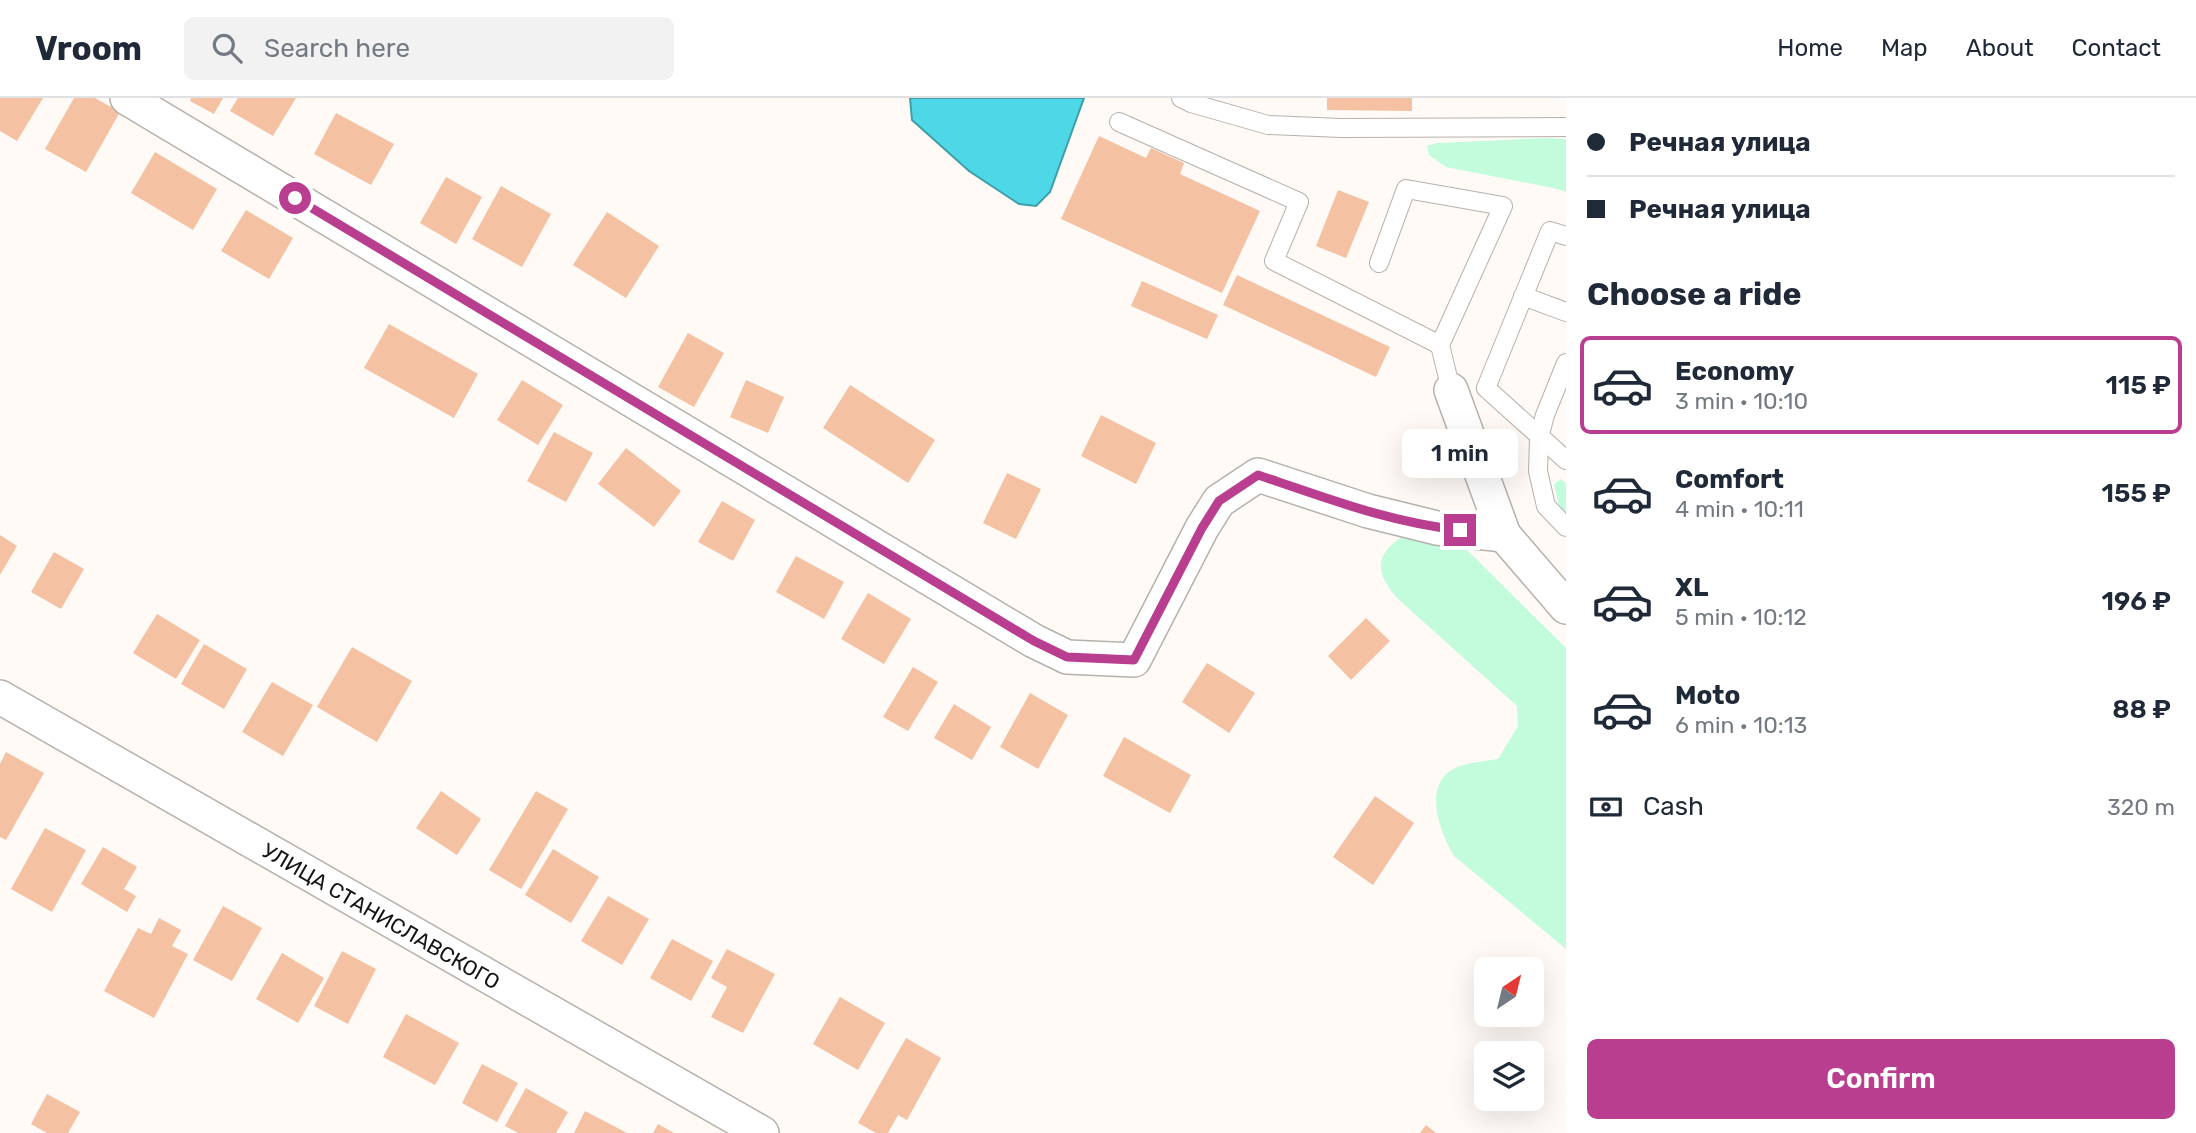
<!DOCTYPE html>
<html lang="en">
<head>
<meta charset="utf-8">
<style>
	:root { --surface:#fff; --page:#f2f2f3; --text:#1f2937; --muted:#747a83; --line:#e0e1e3; --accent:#ba3e8f }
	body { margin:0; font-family:Rubik,sans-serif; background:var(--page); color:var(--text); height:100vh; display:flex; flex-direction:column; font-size:26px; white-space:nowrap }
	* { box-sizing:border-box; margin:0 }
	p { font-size:23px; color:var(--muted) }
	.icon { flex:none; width:38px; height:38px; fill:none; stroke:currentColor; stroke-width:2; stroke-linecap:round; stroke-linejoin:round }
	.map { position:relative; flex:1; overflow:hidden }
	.drawer { display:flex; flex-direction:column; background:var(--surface); width:630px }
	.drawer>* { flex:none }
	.top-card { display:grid; align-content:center; height:154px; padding:0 21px; background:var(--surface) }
	.needle { width:46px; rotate:35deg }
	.tools { position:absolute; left:1474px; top:859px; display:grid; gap:14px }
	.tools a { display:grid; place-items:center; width:70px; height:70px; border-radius:10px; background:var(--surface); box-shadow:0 7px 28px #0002; font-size:35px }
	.end { position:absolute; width:32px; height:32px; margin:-16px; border:9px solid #ba3e8f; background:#fff; box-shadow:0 0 0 4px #fff }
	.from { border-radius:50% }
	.bubble { position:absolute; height:49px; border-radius:10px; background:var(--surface); box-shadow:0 7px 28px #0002; font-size:23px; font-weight:600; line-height:49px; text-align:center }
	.top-card b { display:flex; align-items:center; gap:24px; height:66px; font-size:26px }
	.top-card b+b { border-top:2px solid var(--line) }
	.top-card i { width:18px; height:18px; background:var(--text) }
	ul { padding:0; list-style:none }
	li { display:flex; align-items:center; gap:21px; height:98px; margin:0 14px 10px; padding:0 7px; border:4px solid transparent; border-radius:10px }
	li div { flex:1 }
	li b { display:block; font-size:26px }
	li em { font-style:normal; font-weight:600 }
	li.current { border-color:var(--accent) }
	li>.icon { width:63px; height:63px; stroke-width:1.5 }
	h2 { padding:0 21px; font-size:32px; line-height:84px }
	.pay { display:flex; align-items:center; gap:18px; height:77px; padding:0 21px; font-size:26px }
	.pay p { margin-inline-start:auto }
	.primary-button { display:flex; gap:14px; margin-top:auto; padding:14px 21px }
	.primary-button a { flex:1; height:80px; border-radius:10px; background:var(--accent); color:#fff; font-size:28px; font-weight:600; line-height:80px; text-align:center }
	header { display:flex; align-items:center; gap:42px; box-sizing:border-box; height:98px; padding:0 35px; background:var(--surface); border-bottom:2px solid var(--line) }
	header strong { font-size:33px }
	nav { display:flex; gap:38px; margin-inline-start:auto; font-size:24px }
	.search { width:490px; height:63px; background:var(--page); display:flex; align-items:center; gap:18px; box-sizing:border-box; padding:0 24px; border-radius:10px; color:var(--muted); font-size:26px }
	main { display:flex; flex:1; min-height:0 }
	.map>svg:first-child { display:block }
</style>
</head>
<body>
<header>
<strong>Vroom</strong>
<div class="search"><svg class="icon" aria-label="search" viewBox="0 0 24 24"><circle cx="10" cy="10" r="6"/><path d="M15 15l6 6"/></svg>Search here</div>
<nav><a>Home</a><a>Map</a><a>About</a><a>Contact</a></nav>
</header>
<main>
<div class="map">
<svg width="1566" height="1035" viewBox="0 0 1566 1035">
	<rect width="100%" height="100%" fill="#fffaf6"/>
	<!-- green -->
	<g fill="#c2fcdc">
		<polygon points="1547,40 1566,41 1566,94 1553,90 1446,69 1429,57 1427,48 1437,45"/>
		<polygon points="1561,381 1566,385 1566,419 1560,412 1554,386"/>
		<path d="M 1405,437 L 1463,448 L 1566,550 L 1566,851 L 1454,758 C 1439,733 1420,682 1460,668 C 1472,664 1486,663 1498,661 L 1518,628 L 1517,608 L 1398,501 C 1374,474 1374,456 1405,437 Z"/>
	</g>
	<!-- water -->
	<polygon fill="#4ed8e7" stroke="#3e9ea8" stroke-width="2" points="910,0 1084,0 1050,94 1036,108 1019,106 969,73 912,22"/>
	<!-- building -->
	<g fill="#f4c1a3">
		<polygon points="0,0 43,0 17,43 0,33"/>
		<polygon points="74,0 95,0 120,14 86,74 45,51"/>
		<polygon points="191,0 223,0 214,16 190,3"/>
		<polygon points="238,0 296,0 273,38 230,13"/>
		<polygon points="1327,0 1412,0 1412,13 1327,12"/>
		<polygon points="336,15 394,46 371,87 314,56"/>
		<polygon points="1099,38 1146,60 1151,50 1184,65 1180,76 1260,113 1222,195 1061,121"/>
		<polygon points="155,54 217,91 193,132 131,95"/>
		<polygon points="446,79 482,99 456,146 420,125"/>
		<polygon points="501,88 551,116 522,169 472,141"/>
		<polygon points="1338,92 1369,104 1346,160 1316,148"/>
		<polygon points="246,112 293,140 269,181 221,153"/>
		<polygon points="607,114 659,148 626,200 573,167"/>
		<polygon points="1237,177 1390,249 1376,279 1223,207"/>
		<polygon points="1142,183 1218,217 1207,241 1131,208"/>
		<polygon points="389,226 478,276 454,320 364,270"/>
		<polygon points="688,235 724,255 694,309 658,289"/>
		<polygon points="522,282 563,307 538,347 497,322"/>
		<polygon points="746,282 784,299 768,335 730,319"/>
		<polygon points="850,287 935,342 908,385 823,330"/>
		<polygon points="1101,317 1156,345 1136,386 1081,358"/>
		<polygon points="554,334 593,355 566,404 527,383"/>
		<polygon points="626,350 681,393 654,429 598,386"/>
		<polygon points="1007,375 1041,391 1016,441 983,425"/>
		<polygon points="722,403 755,422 733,463 698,444"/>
		<polygon points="0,437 17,448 0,477"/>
		<polygon points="54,454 84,471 61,511 31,494"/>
		<polygon points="796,458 844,484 824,521 776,494"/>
		<polygon points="868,495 911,521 884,566 841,541"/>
		<polygon points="157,516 200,542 176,581 133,555"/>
		<polygon points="1366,520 1390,543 1351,582 1328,558"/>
		<polygon points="204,546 247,571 224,611 181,586"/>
		<polygon points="352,549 412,583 377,644 317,609"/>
		<polygon points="1207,565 1255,595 1229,635 1182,604"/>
		<polygon points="913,569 938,584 908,633 883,619"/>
		<polygon points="272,584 313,607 283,658 242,634"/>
		<polygon points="1030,595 1068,617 1038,671 1000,649"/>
		<polygon points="954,606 991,629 972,662 934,640"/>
		<polygon points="1124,639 1191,677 1170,715 1103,678"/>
		<polygon points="6,654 44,675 6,742 0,739 0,666"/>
		<polygon points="441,693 481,721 457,757 416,730"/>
		<polygon points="536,693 568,711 521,791 489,772"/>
		<polygon points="1375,698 1414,725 1373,787 1333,759"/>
		<polygon points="45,730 86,752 52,814 11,791"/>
		<polygon points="103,749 137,769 124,791 136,798 127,814 81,786"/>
		<polygon points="553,751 599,779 571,825 525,797"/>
		<polygon points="608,798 649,821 622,867 581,843"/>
		<polygon points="223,808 262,830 232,883 193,862"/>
		<polygon points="159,820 181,832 172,848 188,856 154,920 104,893 138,830 151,836"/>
		<polygon points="672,841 713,863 691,903 650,880"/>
		<polygon points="727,851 775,876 743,935 711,919 727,889 711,880"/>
		<polygon points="342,853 376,871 348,926 314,908"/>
		<polygon points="282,855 324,880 298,925 256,901"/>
		<polygon points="840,899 885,925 858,972 813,946"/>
		<polygon points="406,916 459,945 435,987 383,959"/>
		<polygon points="906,940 941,960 907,1022 898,1017 888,1035 876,1035 858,1025"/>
		<polygon points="482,966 518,985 497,1024 462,1005"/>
		<polygon points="526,990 568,1014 556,1035 518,1035 505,1028"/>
		<polygon points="47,996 80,1014 68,1035 47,1035 31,1026"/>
		<polygon points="585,1013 627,1035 574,1035"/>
		<polygon points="658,1026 674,1035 653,1035"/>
		<polygon points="1426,1027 1436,1035 1420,1035"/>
	</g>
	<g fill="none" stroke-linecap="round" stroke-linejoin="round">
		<defs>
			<g id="lane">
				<polyline points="1181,0 1191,5 1268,27 1341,30 1566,29"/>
				<polyline points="1119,24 1299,104 1274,163 1440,247"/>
				<polyline points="1566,138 1550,133 1486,290 1566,362"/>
				<polyline points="1379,165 1406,91 1503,108 1440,247 1451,292"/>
				<polyline points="1523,198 1566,214"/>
				<polyline points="1566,265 1545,317 1539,340 1538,373 1546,408 1566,429"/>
			</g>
			<g id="street">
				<polyline points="127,0 1034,543 1067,559 1134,562 1202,430 1219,403 1258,377 1368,413 1437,430 1504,437"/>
				<polyline points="1451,292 1504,437 1566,509"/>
				<polyline points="0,599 762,1035"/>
			</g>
		</defs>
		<!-- lane casing -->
		<use href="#lane" stroke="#b7b1ac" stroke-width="20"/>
		<!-- street casing -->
		<use href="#street" stroke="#b7b1ac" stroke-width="36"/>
		<!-- lane -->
		<use href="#lane" stroke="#fff" stroke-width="18"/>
		<!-- street -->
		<use href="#street" stroke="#fff" stroke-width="33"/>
	</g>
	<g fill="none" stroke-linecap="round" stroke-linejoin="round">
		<!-- route -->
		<path stroke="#ba3e8f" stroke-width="9" d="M 295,100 L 1034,543 L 1067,559 L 1134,562 L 1202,430 L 1219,403 L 1258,377 C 1324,399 1390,425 1460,432"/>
	</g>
	<g text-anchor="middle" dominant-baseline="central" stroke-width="5" stroke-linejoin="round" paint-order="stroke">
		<!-- street labels -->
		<g font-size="21" fill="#171514" stroke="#fff">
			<text transform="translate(381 818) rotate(30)">УЛИЦА СТАНИСЛАВСКОГО</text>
		</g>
	</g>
</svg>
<div class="tools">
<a><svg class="needle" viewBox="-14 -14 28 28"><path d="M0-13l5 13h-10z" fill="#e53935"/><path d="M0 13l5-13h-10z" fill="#747a83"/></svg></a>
<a><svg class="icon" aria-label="layers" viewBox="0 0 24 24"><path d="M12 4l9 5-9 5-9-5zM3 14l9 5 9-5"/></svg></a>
</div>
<i class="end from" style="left:295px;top:100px"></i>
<i class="end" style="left:1460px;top:432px"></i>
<div class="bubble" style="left:1402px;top:331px;width:116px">1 min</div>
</div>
<section class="drawer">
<div class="top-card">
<b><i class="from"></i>Речная улица</b>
<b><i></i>Речная улица</b>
</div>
<h2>Choose a ride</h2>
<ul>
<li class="current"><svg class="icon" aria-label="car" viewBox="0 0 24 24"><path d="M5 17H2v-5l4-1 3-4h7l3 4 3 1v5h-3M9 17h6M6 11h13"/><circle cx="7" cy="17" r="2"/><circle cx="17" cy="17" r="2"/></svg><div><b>Economy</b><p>3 min · 10:10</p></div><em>115 ₽</em></li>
<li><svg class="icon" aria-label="car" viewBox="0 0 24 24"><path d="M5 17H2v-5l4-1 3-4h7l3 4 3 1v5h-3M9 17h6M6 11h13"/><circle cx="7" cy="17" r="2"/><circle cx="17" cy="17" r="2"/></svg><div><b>Comfort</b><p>4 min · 10:11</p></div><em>155 ₽</em></li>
<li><svg class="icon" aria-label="car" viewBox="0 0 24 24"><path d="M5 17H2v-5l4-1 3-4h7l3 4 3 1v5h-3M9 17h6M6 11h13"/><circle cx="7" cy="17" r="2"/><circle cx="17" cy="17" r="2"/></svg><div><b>XL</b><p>5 min · 10:12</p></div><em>196 ₽</em></li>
<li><svg class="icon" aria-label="car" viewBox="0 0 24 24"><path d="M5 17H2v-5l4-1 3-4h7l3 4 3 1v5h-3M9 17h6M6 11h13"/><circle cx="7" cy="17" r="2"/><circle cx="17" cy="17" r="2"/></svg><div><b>Moto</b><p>6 min · 10:13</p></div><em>88 ₽</em></li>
</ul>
<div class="pay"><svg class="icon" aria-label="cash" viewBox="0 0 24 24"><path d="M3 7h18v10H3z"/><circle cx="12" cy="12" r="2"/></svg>Cash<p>320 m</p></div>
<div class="primary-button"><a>Confirm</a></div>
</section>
</main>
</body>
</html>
